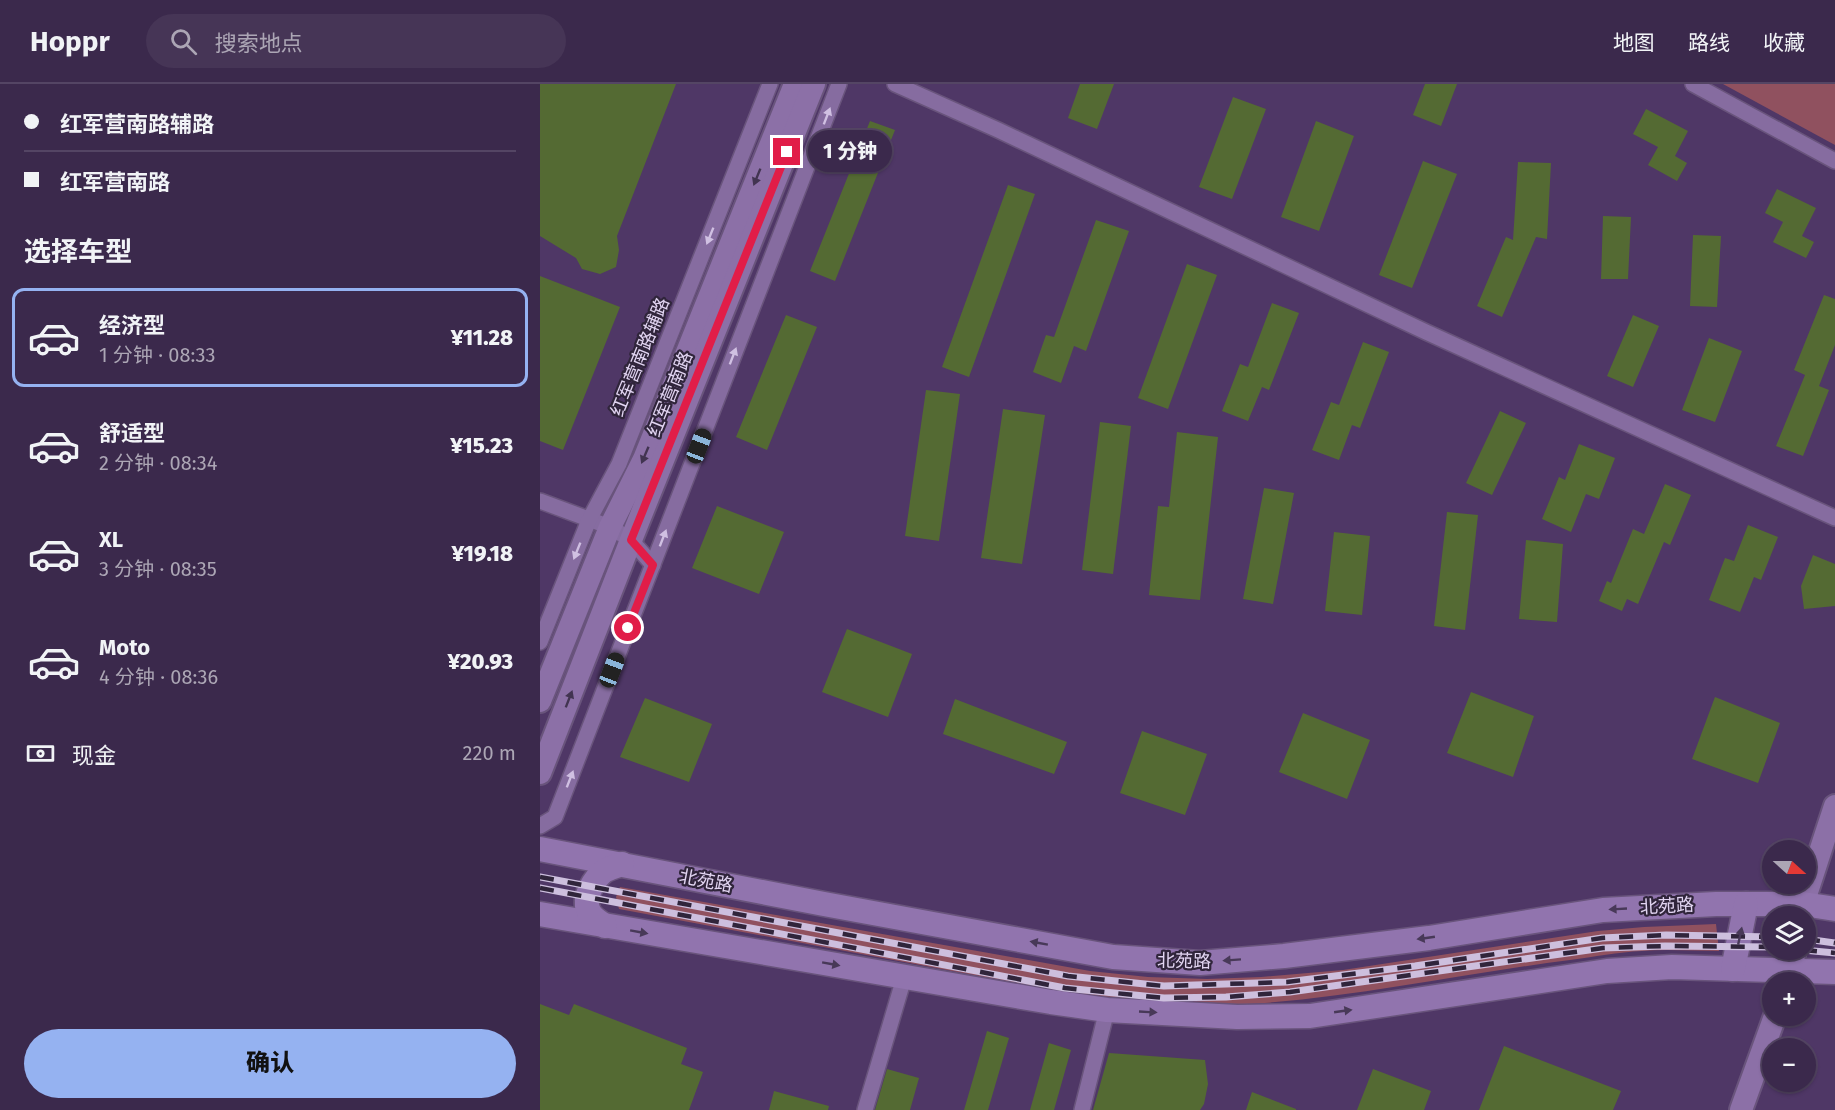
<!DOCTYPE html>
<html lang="zh">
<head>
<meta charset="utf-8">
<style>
	:root { --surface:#3b294c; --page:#463556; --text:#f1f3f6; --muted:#aca6b5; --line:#544564; --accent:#95b2f1 }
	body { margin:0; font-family:"Fira Sans","Noto Sans SC",sans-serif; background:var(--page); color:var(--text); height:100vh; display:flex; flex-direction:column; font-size:22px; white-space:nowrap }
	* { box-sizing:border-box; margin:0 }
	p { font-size:20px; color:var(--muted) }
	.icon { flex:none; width:33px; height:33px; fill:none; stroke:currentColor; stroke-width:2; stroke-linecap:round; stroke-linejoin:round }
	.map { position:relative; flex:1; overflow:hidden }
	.details { display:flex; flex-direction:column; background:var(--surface); width:540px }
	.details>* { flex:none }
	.hud { display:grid; align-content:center; height:132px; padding:0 24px; background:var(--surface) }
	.needle { width:39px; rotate:111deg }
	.tools { position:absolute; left:1222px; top:756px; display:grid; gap:12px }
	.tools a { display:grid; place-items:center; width:54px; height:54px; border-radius:50%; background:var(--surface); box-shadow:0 2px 4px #0004,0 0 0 2px var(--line); font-size:30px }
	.end { position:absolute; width:27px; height:27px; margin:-14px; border:8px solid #e11d48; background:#fff; box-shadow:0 0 0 3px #fff }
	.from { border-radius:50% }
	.bubble { position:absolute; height:42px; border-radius:21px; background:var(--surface); box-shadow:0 2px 4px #0004,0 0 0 2px var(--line); font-size:20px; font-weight:800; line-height:42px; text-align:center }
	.car { position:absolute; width:18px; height:36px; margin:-18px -9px; border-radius:8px; box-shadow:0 0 4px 2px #0007; background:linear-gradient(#222 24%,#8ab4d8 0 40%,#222 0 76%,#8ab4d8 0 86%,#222 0) }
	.hud b { display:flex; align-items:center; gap:21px; height:57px; font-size:22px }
	.hud b+b { border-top:2px solid var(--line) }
	.hud i { width:15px; height:15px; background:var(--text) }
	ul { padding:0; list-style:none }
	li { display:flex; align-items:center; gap:18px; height:99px; margin:0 12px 9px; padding:0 12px; border:3px solid transparent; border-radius:12px }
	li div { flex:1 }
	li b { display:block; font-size:22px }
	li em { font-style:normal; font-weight:800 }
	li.active { border-color:var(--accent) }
	li>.icon { width:54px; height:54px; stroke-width:1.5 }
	h2 { padding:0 24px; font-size:27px; line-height:72px }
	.pay { display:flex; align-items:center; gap:15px; height:66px; padding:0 24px; font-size:22px }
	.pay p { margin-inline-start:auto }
	.primary-button { display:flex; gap:12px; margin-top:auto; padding:12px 24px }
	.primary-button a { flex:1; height:69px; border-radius:36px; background:var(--accent); color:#111; font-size:24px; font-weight:800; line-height:69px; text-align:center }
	header { display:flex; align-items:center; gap:36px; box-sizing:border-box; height:84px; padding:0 30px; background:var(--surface); border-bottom:2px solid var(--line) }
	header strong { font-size:28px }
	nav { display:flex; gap:33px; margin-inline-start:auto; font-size:21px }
	.search { width:420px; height:54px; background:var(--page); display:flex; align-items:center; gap:15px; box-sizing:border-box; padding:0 21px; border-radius:33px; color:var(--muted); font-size:22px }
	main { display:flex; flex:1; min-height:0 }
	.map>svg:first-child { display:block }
</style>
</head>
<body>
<header>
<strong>Hoppr</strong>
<div class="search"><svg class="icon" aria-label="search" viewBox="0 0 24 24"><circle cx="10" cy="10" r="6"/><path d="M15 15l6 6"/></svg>搜索地点</div>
<nav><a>地图</a><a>路线</a><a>收藏</a></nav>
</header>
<main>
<section class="details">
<div class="hud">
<b><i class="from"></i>红军营南路辅路</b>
<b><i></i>红军营南路</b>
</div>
<h2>选择车型</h2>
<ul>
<li class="active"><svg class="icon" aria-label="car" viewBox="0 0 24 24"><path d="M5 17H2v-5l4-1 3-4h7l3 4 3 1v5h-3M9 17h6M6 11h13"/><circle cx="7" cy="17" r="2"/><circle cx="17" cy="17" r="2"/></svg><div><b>经济型</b><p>1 分钟 · 08:33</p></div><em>¥11.28</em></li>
<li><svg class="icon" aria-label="car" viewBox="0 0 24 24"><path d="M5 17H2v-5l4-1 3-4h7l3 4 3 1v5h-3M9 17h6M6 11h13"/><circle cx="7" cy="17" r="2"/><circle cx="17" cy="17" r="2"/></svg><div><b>舒适型</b><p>2 分钟 · 08:34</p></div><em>¥15.23</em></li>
<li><svg class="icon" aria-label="car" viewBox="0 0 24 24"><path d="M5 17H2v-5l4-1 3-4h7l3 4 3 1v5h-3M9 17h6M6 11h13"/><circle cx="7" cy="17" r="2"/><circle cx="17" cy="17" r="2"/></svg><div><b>XL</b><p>3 分钟 · 08:35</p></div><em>¥19.18</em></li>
<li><svg class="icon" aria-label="car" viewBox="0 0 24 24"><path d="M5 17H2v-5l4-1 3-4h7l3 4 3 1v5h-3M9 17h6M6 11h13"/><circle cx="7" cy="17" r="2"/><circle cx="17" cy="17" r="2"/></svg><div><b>Moto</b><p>4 分钟 · 08:36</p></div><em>¥20.93</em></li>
</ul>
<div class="pay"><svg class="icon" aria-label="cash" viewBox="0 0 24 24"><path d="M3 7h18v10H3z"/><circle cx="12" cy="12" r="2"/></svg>现金<p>220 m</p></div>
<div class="primary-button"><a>确认</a></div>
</section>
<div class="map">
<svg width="1295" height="1026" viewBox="0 0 1295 1026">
	<rect width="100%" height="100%" fill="#4f3766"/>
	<!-- green -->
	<g fill="#90515f">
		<polygon points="1183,0 1295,0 1295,61"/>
		<path d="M 80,803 L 550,887 L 608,893 L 667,895 L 721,893 L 803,886 L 1058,847 L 1104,843 L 1176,840 L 1179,867 C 1153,867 1127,865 1102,867 C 1078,868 1054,873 1030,876 C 928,889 827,911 725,919 C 643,925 562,915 482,900 L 79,825 L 76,813 Z"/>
	</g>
	<!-- building -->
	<g fill="#546a33">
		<polygon points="0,0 136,0 77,152 79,166 76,183 60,190 42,185 36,174 0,152"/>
		<polygon points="540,0 574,0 557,45 528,34"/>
		<polygon points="885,0 917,0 901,42 873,31"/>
		<polygon points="693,13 726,25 692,115 659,103"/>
		<polygon points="1106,25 1148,47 1135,72 1147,79 1137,97 1108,81 1118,63 1093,50"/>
		<polygon points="330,37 355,46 295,197 270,187"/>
		<polygon points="776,37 814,52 779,147 741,133"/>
		<polygon points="883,77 917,90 872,204 839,191"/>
		<polygon points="978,78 1011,79 1007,155 996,153 962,233 937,222 966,153 973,156"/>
		<polygon points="468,101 495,110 429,293 402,283"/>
		<polygon points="1237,105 1276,124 1262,152 1274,158 1266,174 1233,158 1243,138 1225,129"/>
		<polygon points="1063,132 1091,133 1088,195 1061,195"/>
		<polygon points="556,136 589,147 546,267 534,262 521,299 493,288 506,251 514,253"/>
		<polygon points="1153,151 1181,152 1177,223 1150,222"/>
		<polygon points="647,180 677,191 628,325 598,314"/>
		<polygon points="0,192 80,223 23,366 0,357"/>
		<polygon points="1284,211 1295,215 1295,261 1279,302 1289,306 1263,372 1236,362 1265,291 1254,286"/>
		<polygon points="732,219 759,229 729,306 722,303 708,337 682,327 700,280 708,283"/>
		<polygon points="246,231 277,243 227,366 196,353"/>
		<polygon points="1093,231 1119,242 1093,303 1067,292"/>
		<polygon points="1169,254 1202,267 1175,338 1142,326"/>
		<polygon points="823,258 849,268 820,344 812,341 799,376 772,366 791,318 799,321"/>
		<polygon points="386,306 420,310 399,457 365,452"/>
		<polygon points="463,325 505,331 482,480 441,474"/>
		<polygon points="960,327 986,339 952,411 926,399"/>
		<polygon points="560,338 591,342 573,490 542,486"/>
		<polygon points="637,348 678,353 660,516 609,511 618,422 629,423"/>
		<polygon points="1039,360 1075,374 1059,415 1046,410 1031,448 1002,435 1019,393 1025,396"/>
		<polygon points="1125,400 1151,411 1130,461 1124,458 1098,520 1087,515 1082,527 1059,517 1067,497 1071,499 1093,445 1104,450"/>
		<polygon points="724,404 754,409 733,520 703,515"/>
		<polygon points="177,422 244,448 219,510 152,484"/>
		<polygon points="907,428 938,431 925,546 894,542"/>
		<polygon points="1208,441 1238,453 1221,496 1214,493 1200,528 1169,516 1185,474 1194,477"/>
		<polygon points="794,448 830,452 822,531 785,527"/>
		<polygon points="986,456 1023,460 1017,538 979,535"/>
		<polygon points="1273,471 1295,480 1295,522 1264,525 1261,502"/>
		<polygon points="307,545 372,570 348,633 282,608"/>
		<polygon points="931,608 994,632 973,693 907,669"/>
		<polygon points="1175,613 1240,639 1218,699 1152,675"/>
		<polygon points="105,614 172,640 149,698 80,673"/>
		<polygon points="415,615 527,658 514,690 403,650"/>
		<polygon points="763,629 830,656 807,715 739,688"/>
		<polygon points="602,647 667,670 645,731 580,709"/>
		<polygon points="0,920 29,931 34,920 147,964 141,980 163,988 149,1026 0,1026"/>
		<polygon points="447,947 469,954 448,1026 424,1026"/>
		<polygon points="509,959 531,966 514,1026 490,1026"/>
		<polygon points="964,962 1081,1007 1073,1026 939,1026"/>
		<polygon points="569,969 665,976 668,1000 664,1020 660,1026 553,1026"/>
		<polygon points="347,985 379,994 370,1026 335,1026"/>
		<polygon points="833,985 891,1007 884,1026 817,1026"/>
		<polygon points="234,1007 289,1022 288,1026 229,1026"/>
		<polygon points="712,1008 756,1025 756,1026 706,1026"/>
	</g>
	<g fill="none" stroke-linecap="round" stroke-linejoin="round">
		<defs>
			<g id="street">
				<polyline points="355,0 458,46 886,248 1295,434"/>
				<polyline points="1153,0 1295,77"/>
				<polyline points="0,417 70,443 91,456 113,481"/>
				<polyline points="0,558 49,436 79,380 230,0"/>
				<polyline points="0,742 15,733 299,0"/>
				<polyline points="325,1026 364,894"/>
				<polyline points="542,1026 567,926"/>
			</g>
			<g id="secondary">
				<polyline points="0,617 70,443 104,375 255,0"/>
				<polyline points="0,689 91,456 274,0"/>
				<polyline points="1261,832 1263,820 1295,722"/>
				<polyline points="1247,898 1251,886 1255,866"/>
				<polyline points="1201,1026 1235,932"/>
			</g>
			<g id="primary">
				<polyline points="0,765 284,820 573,873 660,879 744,872 889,854 1063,826 1176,820 1263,820 1295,825"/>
				<polyline points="0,830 511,918 567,926 697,933 770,932 1067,887 1132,883 1295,888"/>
				<path d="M 65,842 C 58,837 50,833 48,825 C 43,813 54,795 64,787 C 69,784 76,782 82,780"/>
				<polyline points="1193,885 1206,820"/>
			</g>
		</defs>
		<!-- street casing -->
		<use href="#street" stroke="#69547c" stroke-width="18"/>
		<!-- secondary casing -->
		<use href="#secondary" stroke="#69547c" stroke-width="26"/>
		<!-- primary casing -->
		<use href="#primary" stroke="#69547c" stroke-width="27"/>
		<!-- street -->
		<use href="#street" stroke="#866ca0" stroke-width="15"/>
		<!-- secondary -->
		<use href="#secondary" stroke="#8c70a7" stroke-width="22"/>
		<!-- primary -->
		<use href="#primary" stroke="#9174ae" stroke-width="24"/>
		<defs>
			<g id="rail">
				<polyline points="0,793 528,892 624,902 747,898 875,882 1062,854 1126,851 1233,853"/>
				<polyline points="0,804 525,904 624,914 686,913 750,908 1063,864 1125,862 1233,863"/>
				<polyline points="1266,855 1295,859"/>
				<polyline points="1263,866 1295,869"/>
			</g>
		</defs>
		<!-- rail casing -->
		<use href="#rail" stroke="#cdbfde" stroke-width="7"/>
		<!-- rail -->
		<use href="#rail" stroke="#30253b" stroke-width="4.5" stroke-dasharray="14" stroke-linecap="butt"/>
	</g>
	<!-- one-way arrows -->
	<defs><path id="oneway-solid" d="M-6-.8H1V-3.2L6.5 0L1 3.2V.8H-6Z" transform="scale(1.5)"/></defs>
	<g fill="#d0c0e2">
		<use href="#oneway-solid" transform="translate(287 32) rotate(-69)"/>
		<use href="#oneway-solid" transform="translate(170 152) rotate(112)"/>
		<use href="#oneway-solid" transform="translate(193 272) rotate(-69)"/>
		<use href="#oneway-solid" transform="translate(123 454) rotate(-69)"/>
		<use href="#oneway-solid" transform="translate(37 467) rotate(112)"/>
		<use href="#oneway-solid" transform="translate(30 695) rotate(-69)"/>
	</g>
	<g fill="#423451">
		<use href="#oneway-solid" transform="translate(217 93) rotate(112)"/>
		<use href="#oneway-solid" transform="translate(105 371) rotate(113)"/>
		<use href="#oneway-solid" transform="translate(29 615) rotate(-69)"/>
	</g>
	<g fill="#483958">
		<use href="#oneway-solid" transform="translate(1078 825) rotate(177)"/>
		<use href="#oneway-solid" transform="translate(99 848) rotate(10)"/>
		<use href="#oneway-solid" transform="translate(1200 852) rotate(-78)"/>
		<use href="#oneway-solid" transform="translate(886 854) rotate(172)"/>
		<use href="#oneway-solid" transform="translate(499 859) rotate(-170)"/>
		<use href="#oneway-solid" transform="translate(692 876) rotate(176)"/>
		<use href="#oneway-solid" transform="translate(291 880) rotate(10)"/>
		<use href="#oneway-solid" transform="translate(803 927) rotate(-8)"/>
		<use href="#oneway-solid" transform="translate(608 928) rotate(3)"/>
	</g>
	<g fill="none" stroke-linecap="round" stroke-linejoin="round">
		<!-- route -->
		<polyline stroke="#e11d48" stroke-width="8" points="88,544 113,481 91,456 247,68"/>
	</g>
	<g text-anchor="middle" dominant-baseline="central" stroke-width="4.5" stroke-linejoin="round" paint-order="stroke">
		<!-- street labels -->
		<g font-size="18" fill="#e2d5f2" stroke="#30253b">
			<text transform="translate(100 273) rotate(-68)">红军营南路辅路</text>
			<text transform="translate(130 310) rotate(-68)">红军营南路</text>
			<text transform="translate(166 797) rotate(11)">北苑路</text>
			<text transform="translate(1127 822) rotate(-3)">北苑路</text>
			<text transform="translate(644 877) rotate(1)">北苑路</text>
		</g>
	</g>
</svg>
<div class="tools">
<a><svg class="needle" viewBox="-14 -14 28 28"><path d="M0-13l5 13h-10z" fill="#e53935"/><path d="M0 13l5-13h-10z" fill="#aca6b5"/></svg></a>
<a><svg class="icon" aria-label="layers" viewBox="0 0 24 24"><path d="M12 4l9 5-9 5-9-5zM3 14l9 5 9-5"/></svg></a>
<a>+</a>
<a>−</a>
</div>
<i class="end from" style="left:88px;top:544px"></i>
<i class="end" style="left:247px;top:68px"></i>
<div class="bubble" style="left:268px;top:46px;width:84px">1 分钟</div>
<i class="car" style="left:159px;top:362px;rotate:21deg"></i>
<i class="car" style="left:72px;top:586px;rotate:21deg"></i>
</div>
</main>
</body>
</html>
